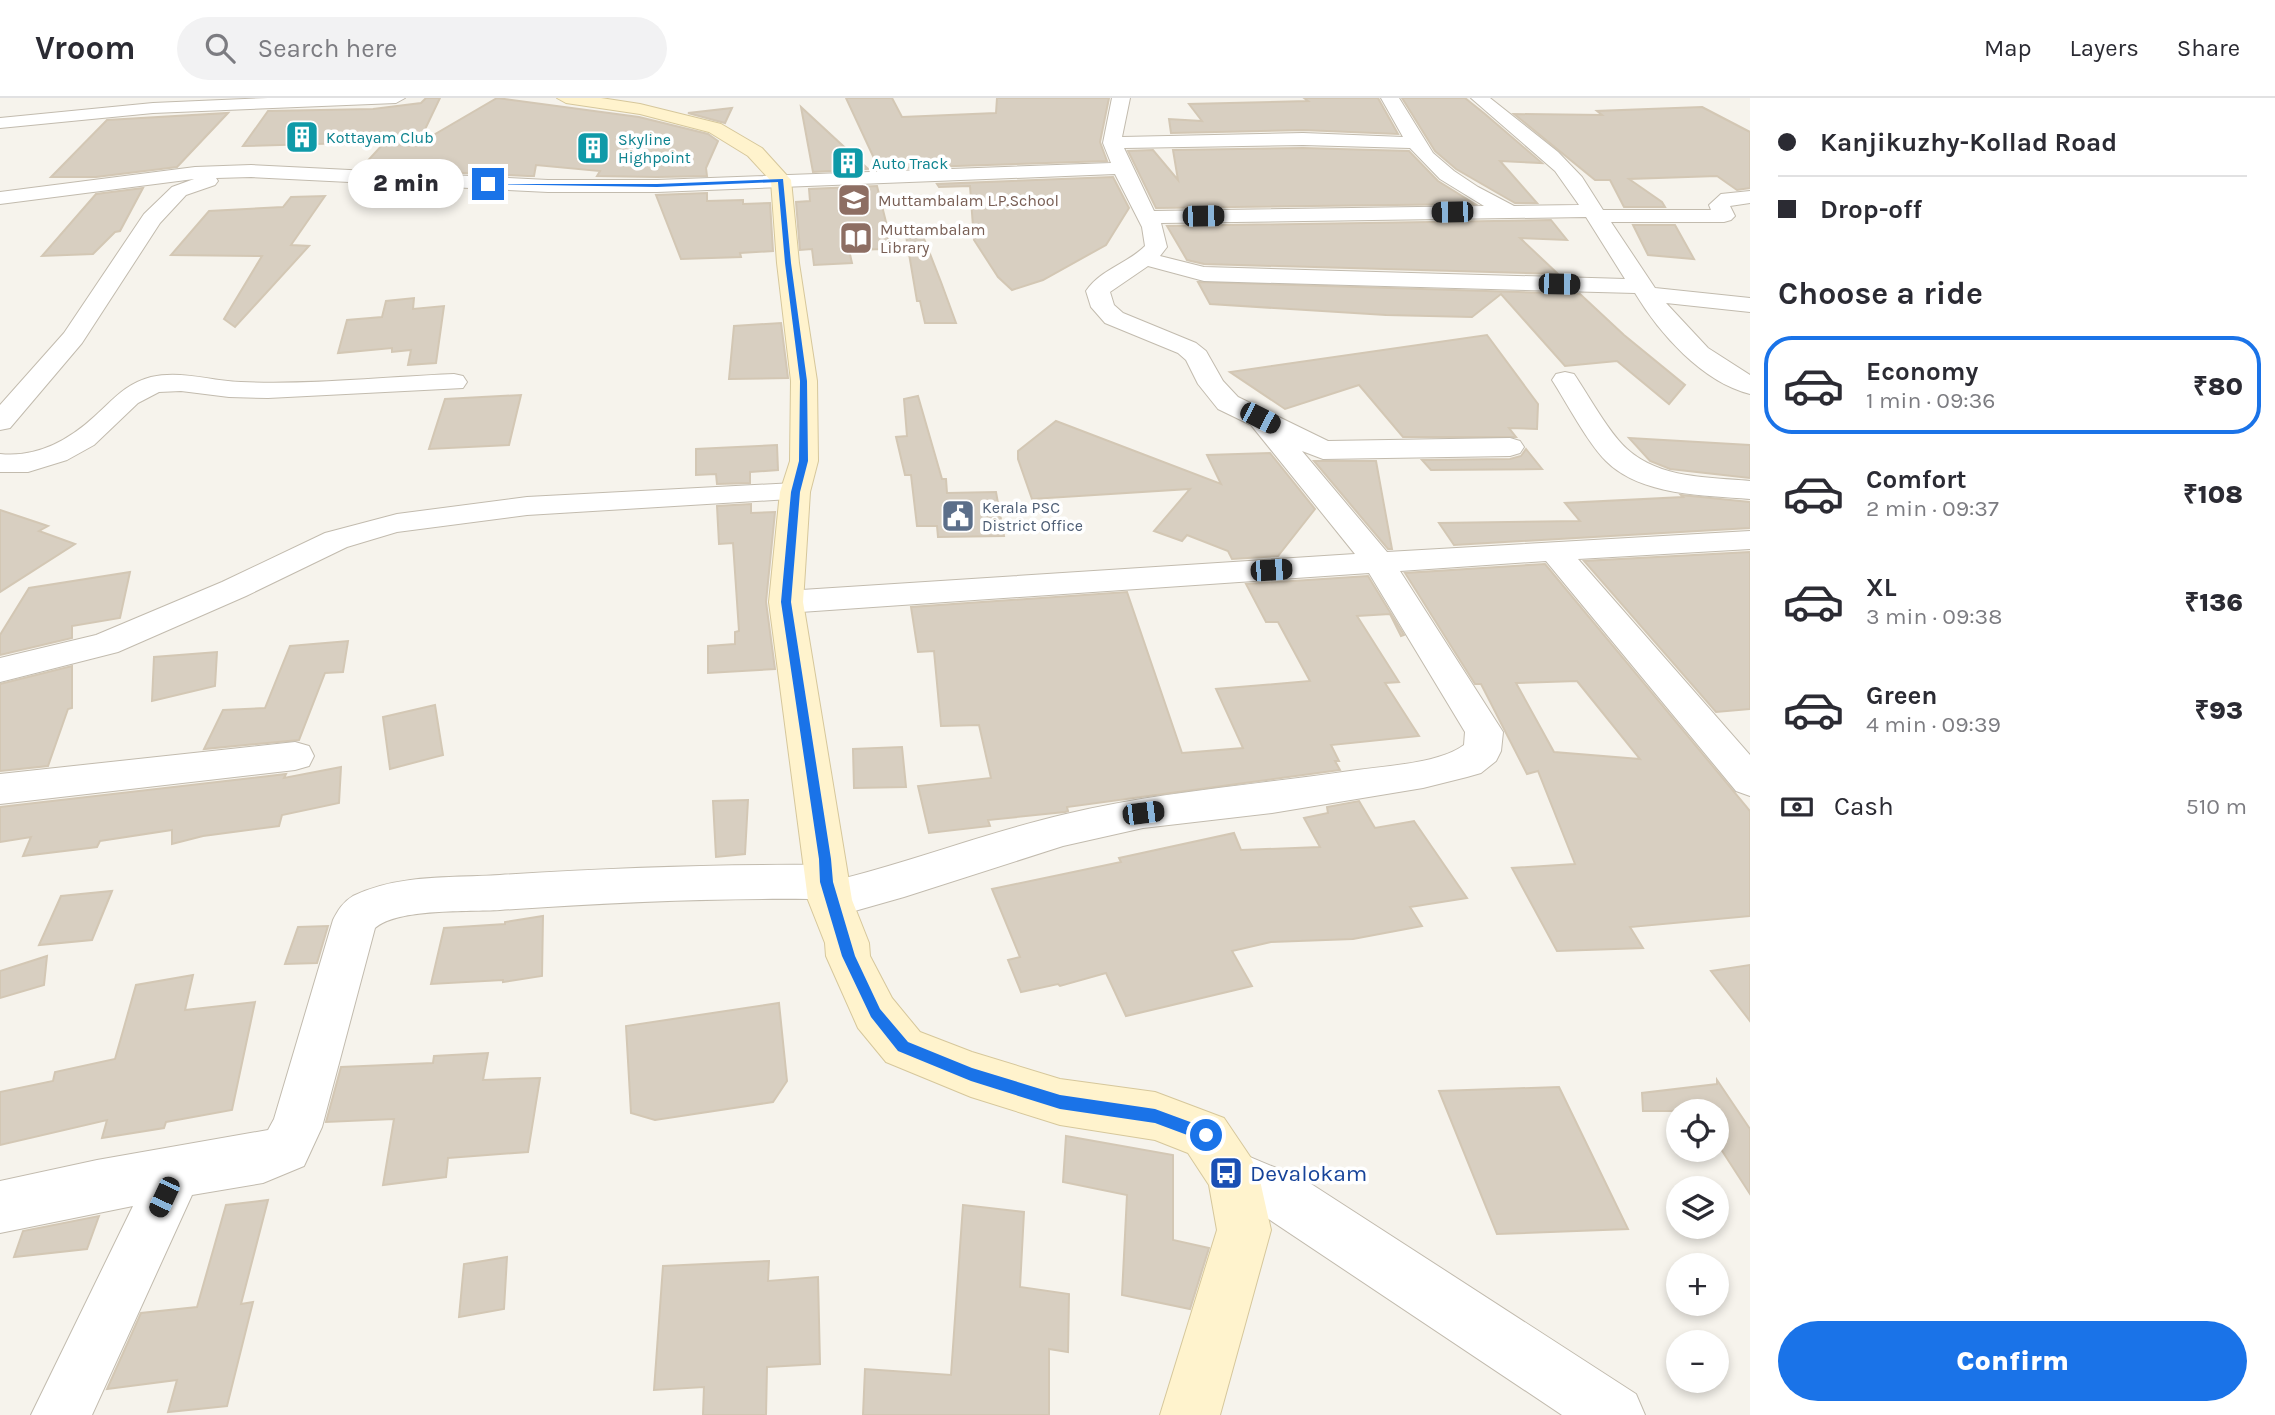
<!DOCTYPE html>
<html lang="en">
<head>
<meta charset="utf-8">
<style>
	:root { --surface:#fff; --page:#f2f2f3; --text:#2b2b33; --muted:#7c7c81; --line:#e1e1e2; --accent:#1a73e8 }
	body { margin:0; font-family:Karla,sans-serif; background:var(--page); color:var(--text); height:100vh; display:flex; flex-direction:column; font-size:26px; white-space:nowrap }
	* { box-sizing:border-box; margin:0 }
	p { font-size:23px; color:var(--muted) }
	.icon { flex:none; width:38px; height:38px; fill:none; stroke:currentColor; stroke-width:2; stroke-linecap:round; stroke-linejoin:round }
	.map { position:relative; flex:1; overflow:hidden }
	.details { display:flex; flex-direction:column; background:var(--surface); width:525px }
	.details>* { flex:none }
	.guide { display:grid; align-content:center; height:154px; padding:0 28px; background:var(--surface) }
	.tools { position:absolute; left:1666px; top:1001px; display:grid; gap:14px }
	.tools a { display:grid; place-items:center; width:63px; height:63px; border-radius:50%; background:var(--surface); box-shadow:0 4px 10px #0003; font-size:35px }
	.end { position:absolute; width:32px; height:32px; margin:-16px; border:9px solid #1a73e8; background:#fff; box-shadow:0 0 0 4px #fff }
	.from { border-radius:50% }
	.bubble { position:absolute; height:49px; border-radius:24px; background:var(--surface); box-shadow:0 4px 10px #0003; font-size:23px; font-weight:800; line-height:49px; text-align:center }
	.car { position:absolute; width:21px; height:42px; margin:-21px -10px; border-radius:9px; box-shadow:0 0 5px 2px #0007; background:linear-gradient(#222 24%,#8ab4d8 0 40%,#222 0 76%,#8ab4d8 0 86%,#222 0) }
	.guide b { display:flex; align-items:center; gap:24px; height:66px; font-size:26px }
	.guide b+b { border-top:2px solid var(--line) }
	.guide i { width:18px; height:18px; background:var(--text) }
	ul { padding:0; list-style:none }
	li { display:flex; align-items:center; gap:21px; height:98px; margin:0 14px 10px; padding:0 14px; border:4px solid transparent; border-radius:28px }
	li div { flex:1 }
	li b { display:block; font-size:26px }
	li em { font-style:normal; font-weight:800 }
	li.on { border-color:var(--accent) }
	li>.icon { width:63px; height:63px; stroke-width:1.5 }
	h2 { padding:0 28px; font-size:32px; line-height:84px }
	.pay { display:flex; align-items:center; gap:18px; height:77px; padding:0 28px; font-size:26px }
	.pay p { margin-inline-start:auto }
	.action { display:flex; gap:14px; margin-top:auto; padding:14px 28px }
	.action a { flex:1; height:80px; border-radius:42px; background:var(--accent); color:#fff; font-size:28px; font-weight:800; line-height:80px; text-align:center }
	header { display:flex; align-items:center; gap:42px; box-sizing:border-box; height:98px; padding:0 35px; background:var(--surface); border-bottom:2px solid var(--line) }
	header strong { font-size:33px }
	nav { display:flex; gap:38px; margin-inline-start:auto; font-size:24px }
	.search { width:490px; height:63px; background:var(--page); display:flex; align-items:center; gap:18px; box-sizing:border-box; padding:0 24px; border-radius:38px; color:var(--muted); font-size:26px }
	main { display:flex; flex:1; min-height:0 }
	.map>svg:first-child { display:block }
</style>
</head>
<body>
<header>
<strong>Vroom</strong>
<div class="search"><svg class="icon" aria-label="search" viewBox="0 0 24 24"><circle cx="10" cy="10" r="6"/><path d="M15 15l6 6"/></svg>Search here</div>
<nav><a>Map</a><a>Layers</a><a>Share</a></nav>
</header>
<main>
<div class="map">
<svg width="1750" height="1317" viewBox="0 0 1750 1317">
	<rect width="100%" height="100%" fill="#f6f3ec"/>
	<!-- building -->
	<g fill="#d8cfc1" stroke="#d3c7b4" stroke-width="2" fill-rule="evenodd">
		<polygon points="426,0 440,0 418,46 497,0 639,19 708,36 718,43 706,70 707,78 657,79 597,78 600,73 536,67 534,78 528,78 361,70 385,44 243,48 268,13 373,11 421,5"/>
		<polygon points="846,0 892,0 902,19 996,15 997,0 1109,0 1100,44 1107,63 926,69 924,65 925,69 879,71"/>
		<polygon points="1304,0 1378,0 1398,36 1303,32 1171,35 1169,21 1202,23 1189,6 1308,3"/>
		<polygon points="1402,0 1465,0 1485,16 1542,65 1500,63 1537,105 1515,105 1456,71 1435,53"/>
		<polygon points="801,9 868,71 813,74"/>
		<polygon points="1702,9 1750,34 1750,90 1737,92 1717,78 1629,81 1662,104 1665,109 1624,109 1610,82 1595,82 1514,16 1602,17 1597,13"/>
		<polygon points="732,10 725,25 688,15"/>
		<polygon points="228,15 177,69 96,79 51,79 107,22"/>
		<polygon points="1303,50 1409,53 1438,83 1475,106 1156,110 1128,53 1153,52 1178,82 1173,52"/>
		<polygon points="1113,79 1129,110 1106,147 1043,182 1012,192 998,179 974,142 970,88 939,89 937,86"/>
		<polygon points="877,88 889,136 886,151 849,152 852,165 814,167 812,151 800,152 796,104 810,103 809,91"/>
		<polygon points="143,90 120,133 115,134 93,156 42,158 96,96"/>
		<polygon points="707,95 707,103 743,102 743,106 770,105 773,153 740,155 741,159 681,161 656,97"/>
		<polygon points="325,98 291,147 309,148 235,229 224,221 262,158 171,157 209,113 283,109 291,99"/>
		<polygon points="1551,122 1567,142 1520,140 1558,176 1204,166 1187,162 1167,128"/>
		<polygon points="1633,127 1675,127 1694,161 1648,157"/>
		<polygon points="921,133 941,184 956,225 925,225 920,203 917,203 906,138"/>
		<polygon points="1198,184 1580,196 1624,237 1685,287 1669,306 1617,263 1565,268 1501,196 1472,219 1386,217 1210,206"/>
		<polygon points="414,200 413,211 444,208 436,265 408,267 411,252 392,254 392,250 338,255 347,222 382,219 386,203"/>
		<polygon points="781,225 788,280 729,281 734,228"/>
		<polygon points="1487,237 1538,306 1537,331 1509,330 1516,339 1403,339 1359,287 1285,311 1230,274"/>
		<polygon points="521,297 509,347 429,351 445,301"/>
		<polygon points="918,298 942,381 946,381 947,395 996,394 1004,438 938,439 937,428 917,428 911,377 905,377 896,339 907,338 904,301"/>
		<polygon points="1056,323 1221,386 1207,357 1270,355 1315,411 1278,458 1232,461 1228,453 1187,437 1182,443 1154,433 1190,391 1032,401 1018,361 1018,353"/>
		<polygon points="1629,340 1750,347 1750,380 1670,371 1650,363"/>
		<polygon points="777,347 778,372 750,374 750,385 717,386 716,376 696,377 696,351"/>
		<polygon points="1526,351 1542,371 1431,372 1422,362 1510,361 1521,358"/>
		<polygon points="1314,363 1376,363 1392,451 1388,451"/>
		<polygon points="1681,397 1750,404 1750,430 1454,447 1439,425 1580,423 1565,405 1683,399"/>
		<polygon points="751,406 751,415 775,414 766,504 775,571 708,575 708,548 735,546 735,534 739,533 733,445 719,446 717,408"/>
		<polygon points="0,412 48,428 39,433 75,446 0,494"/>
		<polygon points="1750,454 1750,611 1716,614 1584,463"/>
		<path d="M 1545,466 L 1750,713 L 1750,818 L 1630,829 L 1643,850 L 1557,853 L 1512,770 L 1575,766 L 1538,673 L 1527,676 L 1481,586 L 1475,586 L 1405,475 ZM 1577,583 L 1640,661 L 1554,654 L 1516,585 Z"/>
		<polygon points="130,474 120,520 72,528 72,540 0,557 0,537 29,490"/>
		<polygon points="1368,478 1404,537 1401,538 1390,516 1357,518 1399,584 1385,585 1419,638 1331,647 1339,663 1335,663 1340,672 1067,709 1068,713 1065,714 988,722 990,728 929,735 918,688 991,680 979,627 941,628 934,553 918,554 911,509 1127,494 1182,655 1243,650 1216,591 1310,583 1278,524 1266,524 1246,486"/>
		<polygon points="348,543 343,574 325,575 299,642 204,651 223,612 265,610 290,548"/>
		<polygon points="217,554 215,588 152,603 154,559"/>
		<polygon points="72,568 72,610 68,611 48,668 0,673 0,586"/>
		<polygon points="435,607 443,657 390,671 383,619"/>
		<polygon points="902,649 906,689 854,690 853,651"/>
		<polygon points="341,669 339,705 282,717 279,728 203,738 172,746 172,732 100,743 97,749 23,758 31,739 0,744 0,709 286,676 284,680"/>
		<polygon points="748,702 745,756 716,759 713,703"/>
		<polygon points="1359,703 1375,730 1414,723 1467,800 1410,809 1422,828 1353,841 1271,844 1232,853 1252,888 1126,918 1106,875 1060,888 1058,886 1021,894 1008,862 1020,859 992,791 1121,764 1119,760 1234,735 1241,752 1320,749 1304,720 1328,715 1327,709"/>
		<polygon points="112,793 92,842 39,847 61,798"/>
		<polygon points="543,818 542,878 503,884 503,882 431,886 444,830 505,826 505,824"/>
		<polygon points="328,828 317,865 285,866 298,829"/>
		<polygon points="47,858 44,887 0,900 0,873"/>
		<polygon points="1750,867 1750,923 1711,873"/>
		<polygon points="193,877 185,912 255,904 232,1012 166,1024 164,1030 102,1040 107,1022 0,1047 0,994 53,983 55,974 115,961 136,887"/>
		<polygon points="779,905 787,983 773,1004 655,1022 631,1015 626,928"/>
		<polygon points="488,955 483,982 540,980 528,1054 448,1060 446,1079 383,1087 394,1021 326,1024 341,969 433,965 434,958"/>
		<polygon points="1717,982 1750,1031 1750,1096 1717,1045 1717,1013 1643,1013 1642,995 1717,986"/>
		<polygon points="1559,989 1628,1131 1497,1136 1439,993"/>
		<polygon points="1066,1038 1173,1057 1173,1142 1209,1150 1190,1211 1122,1197 1127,1097 1063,1084"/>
		<polygon points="268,1102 241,1206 253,1204 227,1308 168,1314 177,1282 107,1291 141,1215 197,1209 226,1107"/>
		<polygon points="963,1107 1024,1114 1020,1189 1069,1196 1068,1254 1049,1251 1049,1317 863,1317 865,1271 951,1277"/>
		<polygon points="99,1118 87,1151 14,1159 23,1133"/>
		<polygon points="507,1159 504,1211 459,1219 464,1166"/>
		<polygon points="769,1163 768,1183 818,1179 820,1266 767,1269 766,1317 703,1317 704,1289 654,1292 663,1168"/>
	</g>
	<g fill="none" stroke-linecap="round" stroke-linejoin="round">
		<defs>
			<g id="street">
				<polygon points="268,0 405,0 396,5 153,15 0,30 0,20 153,5"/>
				<path d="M 1112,0 L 1130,0 L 1122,39 L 1303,35 L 1403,39 L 1381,0 L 1399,0 L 1433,55 L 1454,73 L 1478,89 L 1514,108 L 1579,107 L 1555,73 L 1471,0 L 1490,0 L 1558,54 L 1582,79 L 1603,112 L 1711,112 L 1709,107 L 1721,96 L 1750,93 L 1750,105 L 1730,108 L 1735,118 L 1731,122 L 1724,124 L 1611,124 L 1655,190 L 1750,200 L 1750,214 L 1666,205 L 1708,250 L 1750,277 L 1750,296 C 1702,284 1659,235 1635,195 L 1204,183 L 1148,168 L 1110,194 L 1114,207 L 1123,215 L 1196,245 L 1206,253 L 1223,283 L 1238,299 L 1328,343 L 1510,340 L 1520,343 L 1524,349 L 1520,355 L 1510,358 L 1323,361 L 1302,353 L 1387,454 L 1750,433 L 1750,451 L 1578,461 L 1750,657 L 1750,698 L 1736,693 L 1546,463 L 1400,473 L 1503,634 L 1501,653 L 1496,663 L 1481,675 L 1467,679 L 1423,690 L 1272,715 L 1143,730 L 1063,748 L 904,799 L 830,820 L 815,814 L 809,801 C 706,800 603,805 500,812 C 469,814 398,810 375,830 L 322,1029 L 304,1068 L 263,1085 L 192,1097 L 92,1317 L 31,1317 L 133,1108 L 0,1135 L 0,1083 L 97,1062 L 268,1032 L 274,1021 L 333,822 C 338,812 343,804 353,798 C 397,776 453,780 500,777 C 609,770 717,766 826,767 L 841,772 L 845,780 C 919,761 992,733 1066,716 C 1159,694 1255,687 1350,673 C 1382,668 1439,666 1464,647 L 1465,634 L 1369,475 L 786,515 L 774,512 L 769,504 L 774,496 L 786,493 L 1355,456 L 1251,327 L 1218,311 L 1198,286 L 1186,262 L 1178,255 L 1105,225 L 1091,209 L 1086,193 C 1101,171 1127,166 1145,148 L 1142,129 L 1115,76 L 657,94 L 548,94 L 251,79 L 216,80 L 218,83 L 215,87 L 186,97 L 160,125 L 82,245 L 10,330 L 0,332 L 0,307 L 64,235 L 144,116 L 172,89 L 194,81 L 0,106 L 0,94 L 195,69 L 251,67 L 548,82 L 657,82 L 1111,65 L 1103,45 ZM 1303,47 L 1410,50 L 1440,81 L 1484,108 L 1154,113 L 1124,50 ZM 1586,119 L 1625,181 L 1204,169 L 1160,158 L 1167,149 L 1161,125 Z"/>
				<path d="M 1565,274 L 1574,276 C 1589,298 1609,335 1627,351 C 1660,381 1709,379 1750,383 L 1750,401 C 1704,397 1641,398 1606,363 C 1587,344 1567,305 1552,282 L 1556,276 Z"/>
				<path d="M 454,276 L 463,278 L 467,284 L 463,290 L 268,300 L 229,299 L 181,293 L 159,294 L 138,305 L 94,347 L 67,362 L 28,374 L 0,374 L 0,356 C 37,360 69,342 95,318 C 114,301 125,286 151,279 C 181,272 211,283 241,284 C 312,287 383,279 454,276 Z"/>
				<polygon points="795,385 806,388 810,394 806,400 527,417 397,434 347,449 246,498 118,554 0,584 0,560 96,537 222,484 325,435 397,416 527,399"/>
				<polygon points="295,644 309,648 314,658 309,668 295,672 0,706 0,676"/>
				<polygon points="1233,1052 1305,1082 1636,1296 1645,1317 1562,1317 1267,1120 1215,1096 1207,1078 1215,1060"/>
			</g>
			<polygon id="secondary" points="557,0 601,0 640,6 721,26 762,50 791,82 799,165 817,283 818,363 810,394 803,504 852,802 869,845 870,858 892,900 920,934 972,954 1060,981 1155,994 1224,1020 1251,1060 1259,1078 1271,1132 1220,1317 1160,1317 1217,1132 1209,1087 1188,1055 1155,1042 1060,1027 971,999 886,964 858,930 826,858 825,845 808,802 769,504 780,394 790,363 791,283 777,165 771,83 748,58 709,34 640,16 566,5"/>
		</defs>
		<!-- street casing -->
		<use href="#street" stroke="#c2bbae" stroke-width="2"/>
		<!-- secondary casing -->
		<use href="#secondary" stroke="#d6c79b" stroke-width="2"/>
		<!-- street -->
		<use href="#street" fill="#fff" fill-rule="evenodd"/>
		<!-- secondary -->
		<use href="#secondary" fill="#fff3cd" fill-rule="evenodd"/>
	</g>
	<!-- route -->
	<polygon fill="#1a73e8" points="783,81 791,165 807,283 808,363 800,394 791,504 831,761 833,784 855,858 880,911 908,944 972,970 1060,997 1155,1011 1212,1032 1214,1037 1212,1042 1206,1044 1155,1025 1060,1011 971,983 898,953 871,919 842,858 820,784 819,761 781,504 791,394 799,363 800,283 785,165 778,84 657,89 485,86 657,86"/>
	<!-- icons -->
	<defs>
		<symbol id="building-square" viewBox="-11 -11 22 22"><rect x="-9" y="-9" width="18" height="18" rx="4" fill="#0f9aa8" stroke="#fff"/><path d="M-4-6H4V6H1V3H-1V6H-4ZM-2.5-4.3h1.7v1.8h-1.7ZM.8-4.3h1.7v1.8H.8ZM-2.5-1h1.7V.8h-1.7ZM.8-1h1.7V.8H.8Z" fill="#fff"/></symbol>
		<symbol id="school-square" viewBox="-11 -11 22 22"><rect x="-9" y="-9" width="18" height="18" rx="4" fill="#8d6e63" stroke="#fff"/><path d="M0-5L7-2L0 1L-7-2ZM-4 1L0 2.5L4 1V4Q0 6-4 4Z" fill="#fff"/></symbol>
		<symbol id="library-square" viewBox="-11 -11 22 22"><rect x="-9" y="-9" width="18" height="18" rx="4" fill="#8d6e63" stroke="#fff"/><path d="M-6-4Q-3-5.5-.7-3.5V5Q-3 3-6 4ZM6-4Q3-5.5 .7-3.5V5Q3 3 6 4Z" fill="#fff"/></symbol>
		<symbol id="civic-square" viewBox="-11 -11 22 22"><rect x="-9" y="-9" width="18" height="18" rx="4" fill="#5c6f8a" stroke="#fff"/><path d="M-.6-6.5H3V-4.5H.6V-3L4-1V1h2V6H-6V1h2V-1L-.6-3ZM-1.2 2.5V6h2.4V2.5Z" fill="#fff"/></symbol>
		<symbol id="bus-square" viewBox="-11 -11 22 22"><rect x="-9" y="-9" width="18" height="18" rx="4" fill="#1a4fb4" stroke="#fff"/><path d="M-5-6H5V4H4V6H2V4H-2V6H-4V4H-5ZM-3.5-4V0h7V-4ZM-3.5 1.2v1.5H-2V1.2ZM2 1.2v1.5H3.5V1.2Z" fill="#fff"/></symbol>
	</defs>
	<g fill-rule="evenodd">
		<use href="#building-square" x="283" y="20" width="38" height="38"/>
		<use href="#building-square" x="574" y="31" width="38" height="38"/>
		<use href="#building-square" x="829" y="46" width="38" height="38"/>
		<use href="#school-square" x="835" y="83" width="38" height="38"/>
		<use href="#library-square" x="837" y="121" width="38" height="38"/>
		<use href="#civic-square" x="939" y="399" width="38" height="38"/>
		<use href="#bus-square" x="1207" y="1056" width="38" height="38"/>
	</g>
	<g text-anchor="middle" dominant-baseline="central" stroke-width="7" stroke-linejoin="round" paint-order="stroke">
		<!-- far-culture labels -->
		<g font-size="16" fill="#0d838f" stroke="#fff" text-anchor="start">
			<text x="326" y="39">Kottayam Club</text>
			<text x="618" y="41">Skyline<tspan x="618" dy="18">Highpoint</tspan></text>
			<text x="872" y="65">Auto Track</text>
		</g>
		<!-- far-education labels -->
		<g font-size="16" fill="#785e54" stroke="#fff" text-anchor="start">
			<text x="878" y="102">Muttambalam L.P.School</text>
			<text x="880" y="131">Muttambalam<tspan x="880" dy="18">Library</tspan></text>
		</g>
		<!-- far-service labels -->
		<g font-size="16" fill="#4e5e75" stroke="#fff" text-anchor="start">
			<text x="982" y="409">Kerala PSC<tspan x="982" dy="18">District Office</tspan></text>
		</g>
		<!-- near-transit labels -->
		<g font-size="23" fill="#164399" stroke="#fff" text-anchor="start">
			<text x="1250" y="1075">Devalokam</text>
		</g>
	</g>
</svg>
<div class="tools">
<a><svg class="icon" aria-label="locate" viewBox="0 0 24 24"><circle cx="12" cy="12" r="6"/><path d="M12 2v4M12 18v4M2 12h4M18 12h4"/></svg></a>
<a><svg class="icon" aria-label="layers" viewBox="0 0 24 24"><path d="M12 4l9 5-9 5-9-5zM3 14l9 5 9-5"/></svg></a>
<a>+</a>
<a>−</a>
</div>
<i class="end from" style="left:1206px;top:1037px"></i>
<i class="end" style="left:488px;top:86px"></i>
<div class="bubble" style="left:348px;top:61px;width:116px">2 min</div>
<i class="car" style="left:1452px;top:114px;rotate:269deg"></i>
<i class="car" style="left:1203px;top:118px;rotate:89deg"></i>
<i class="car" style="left:1559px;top:186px;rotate:91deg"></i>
<i class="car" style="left:1260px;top:320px;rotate:117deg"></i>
<i class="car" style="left:1271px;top:472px;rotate:86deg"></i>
<i class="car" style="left:1143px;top:715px;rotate:83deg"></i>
<i class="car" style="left:164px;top:1099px;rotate:205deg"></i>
</div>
<section class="details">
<div class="guide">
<b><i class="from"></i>Kanjikuzhy-Kollad Road</b>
<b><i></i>Drop-off</b>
</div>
<h2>Choose a ride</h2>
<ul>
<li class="on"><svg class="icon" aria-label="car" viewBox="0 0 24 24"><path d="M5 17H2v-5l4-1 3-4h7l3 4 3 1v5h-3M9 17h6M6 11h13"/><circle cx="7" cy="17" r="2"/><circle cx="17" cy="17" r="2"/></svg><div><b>Economy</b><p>1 min · 09:36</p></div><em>₹80</em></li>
<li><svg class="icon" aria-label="car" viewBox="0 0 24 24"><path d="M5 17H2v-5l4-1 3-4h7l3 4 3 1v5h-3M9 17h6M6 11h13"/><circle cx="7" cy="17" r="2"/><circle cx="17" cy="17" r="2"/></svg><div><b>Comfort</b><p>2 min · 09:37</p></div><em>₹108</em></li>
<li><svg class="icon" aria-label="car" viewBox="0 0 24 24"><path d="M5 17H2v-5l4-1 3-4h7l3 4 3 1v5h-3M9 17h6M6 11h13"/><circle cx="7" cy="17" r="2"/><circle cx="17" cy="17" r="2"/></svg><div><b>XL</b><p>3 min · 09:38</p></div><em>₹136</em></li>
<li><svg class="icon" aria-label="car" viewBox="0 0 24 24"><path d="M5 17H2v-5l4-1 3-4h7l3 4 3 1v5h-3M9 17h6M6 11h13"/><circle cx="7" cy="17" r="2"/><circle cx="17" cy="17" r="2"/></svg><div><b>Green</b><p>4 min · 09:39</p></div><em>₹93</em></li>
</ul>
<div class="pay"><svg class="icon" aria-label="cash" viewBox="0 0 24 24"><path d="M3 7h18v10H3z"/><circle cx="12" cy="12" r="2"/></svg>Cash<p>510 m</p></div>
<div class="action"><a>Confirm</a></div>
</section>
</main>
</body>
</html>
